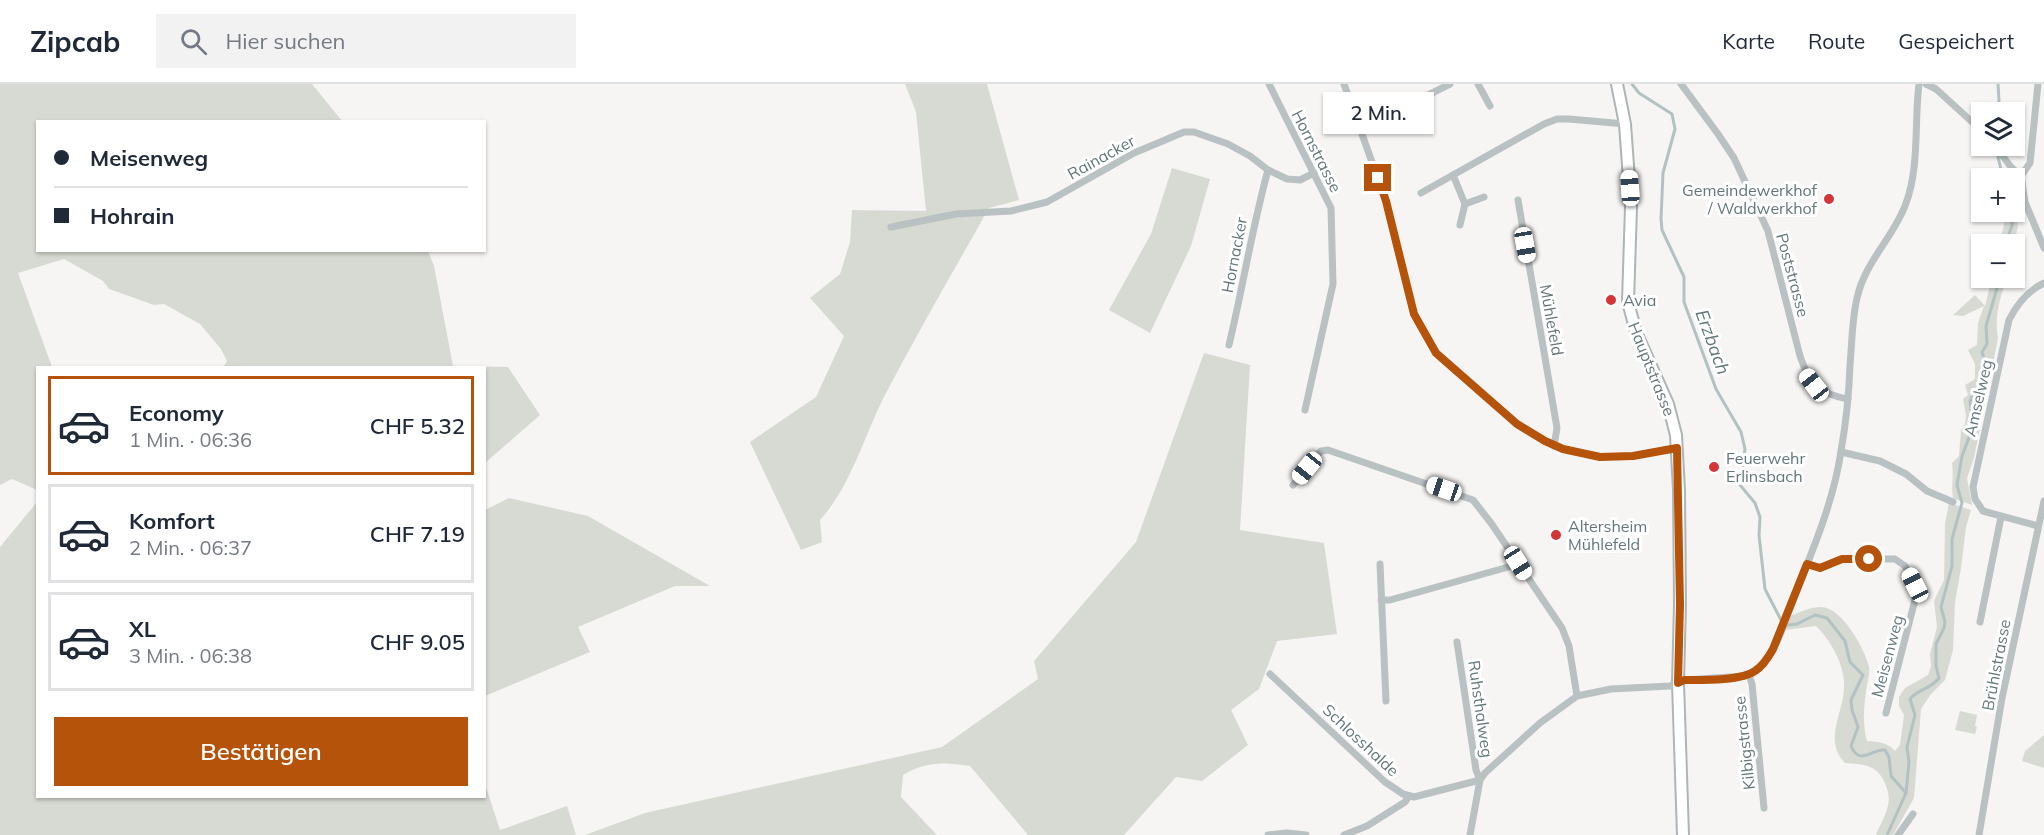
<!DOCTYPE html>
<html lang="de">
<head>
<meta charset="utf-8">
<style>
	:root { --surface:#fff; --page:#f2f2f3; --text:#1f2937; --muted:#747a83; --line:#e0e1e3; --accent:#b45309 }
	body { margin:0; font-family:Mulish,sans-serif; background:var(--page); color:var(--text); height:100vh; display:flex; flex-direction:column; font-size:22px; white-space:nowrap }
	* { box-sizing:border-box; margin:0 }
	p { font-size:20px; color:var(--muted) }
	.icon { flex:none; width:33px; height:33px; fill:none; stroke:currentColor; stroke-width:2; stroke-linecap:round; stroke-linejoin:round }
	.map { position:relative; flex:1; overflow:hidden }
	.details { position:absolute; left:36px; top:282px; width:450px; height:432px; display:flex; flex-direction:column; background:var(--surface); border-radius:0px; box-shadow:0 2px 4px #0004 }
	.details>* { flex:none }
	.top-card { position:absolute; left:36px; top:36px; width:450px; height:132px; border-radius:0px; box-shadow:0 2px 4px #0004; display:grid; align-content:center; height:132px; padding:0 18px; background:var(--surface) }
	.buttons { position:absolute; left:1971px; top:18px; display:grid; gap:12px }
	.buttons a { display:grid; place-items:center; width:54px; height:54px; border-radius:0px; background:var(--surface); box-shadow:0 2px 4px #0004; font-size:30px }
	.end { position:absolute; width:27px; height:27px; margin:-14px; border:8px solid #b45309; background:#fff; box-shadow:0 0 0 3px #fff }
	.from { border-radius:50% }
	.bubble { position:absolute; height:42px; border-radius:0px; background:var(--surface); box-shadow:0 2px 4px #0004; font-size:20px; font-weight:600; line-height:42px; text-align:center }
	.car { position:absolute; width:18px; height:36px; margin:-18px -9px; border-radius:8px; box-shadow:0 0 4px 2px #0007; background:linear-gradient(#fff 24%,#345 0 40%,#fff 0 76%,#345 0 86%,#fff 0) }
	.top-card b { display:flex; align-items:center; gap:21px; height:57px; font-size:22px }
	.top-card b+b { border-top:2px solid var(--line) }
	.top-card i { width:15px; height:15px; background:var(--text) }
	ul { padding:10px 0 0; list-style:none }
	li { display:flex; align-items:center; gap:18px; height:99px; margin:0 12px 9px; padding:0 6px; border:3px solid var(--line); border-radius:0px }
	li div { flex:1 }
	li b { display:block; font-size:22px }
	li em { font-style:normal; font-weight:600 }
	li.active { border-color:var(--accent) }
	li>.icon { width:54px; height:54px; stroke-width:1.5 }
	.action { display:flex; gap:12px; margin-top:auto; padding:12px 18px }
	.action a { flex:1; height:69px; border-radius:0px; background:var(--accent); color:#fff; font-size:24px; font-weight:600; line-height:69px; text-align:center }
	header { display:flex; align-items:center; gap:36px; box-sizing:border-box; height:84px; padding:0 30px; background:var(--surface); border-bottom:2px solid var(--line) }
	header strong { font-size:28px }
	nav { display:flex; gap:33px; margin-inline-start:auto; font-size:21px }
	.search { width:420px; height:54px; background:var(--page); display:flex; align-items:center; gap:15px; box-sizing:border-box; padding:0 21px; border-radius:0px; color:var(--muted); font-size:22px }
	.map>svg:first-child { display:block }
</style>
</head>
<body>
<header>
<strong>Zipcab</strong>
<div class="search"><svg class="icon" aria-label="search" viewBox="0 0 24 24"><circle cx="10" cy="10" r="6"/><path d="M15 15l6 6"/></svg>Hier suchen</div>
<nav><a>Karte</a><a>Route</a><a>Gespeichert</a></nav>
</header>
<div class="map">
<svg width="2044" height="751" viewBox="0 0 2044 751">
	<rect width="100%" height="100%" fill="#f6f5f3"/>
	<!-- green -->
	<g fill="#d7dad2">
		<polygon points="0,0 312,0 342,37 38,38 38,166 428,167 434,182 453,282 508,283 540,331 485,379 484,284 223,283 227,277 221,265 200,240 164,220 154,221 109,205 103,197 64,175 18,189 52,283 38,284 37,406 12,395 0,401"/>
		<path d="M 905,0 L 987,0 L 1019,116 L 989,124 C 954,186 918,248 885,311 C 864,352 851,402 820,436 L 822,458 L 801,466 L 750,358 L 816,313 L 844,252 L 810,214 L 840,190 L 850,158 L 852,126 L 926,127 L 916,28 Z"/>
		<polygon points="1172,84 1210,95 1191,162 1150,249 1109,226 1151,150"/>
		<polygon points="2015,124 2018,142 2014,160 1999,160 2004,141 2002,128 2014,128"/>
		<path d="M 1992,194 L 2007,194 C 2000,213 1994,233 1998,254 L 1974,374 L 1967,394 L 1972,421 L 1953,414 C 1951,402 1954,392 1952,379 L 1959,372 L 1961,346 L 1965,340 L 1966,332 L 1963,315 L 1968,311 L 1965,301 L 1975,295 L 1975,280 L 1968,266 L 1977,261 L 1978,239 L 1984,222 L 1963,232 L 1953,231 L 1975,211 L 1985,222 Z"/>
		<path d="M 1204,269 L 1250,281 L 1240,446 L 1324,459 L 1337,550 L 1277,557 L 1259,605 L 1231,626 L 1248,661 L 1202,697 L 1176,693 L 1124,751 L 1028,751 L 970,682 C 943,678 927,677 903,691 L 901,713 L 937,751 L 585,751 L 645,729 L 942,663 L 1038,595 L 1034,577 L 1136,458 Z"/>
		<polygon points="509,414 588,432 710,502 675,502 578,543 590,568 485,612 485,426"/>
		<polygon points="37,418 38,712 484,712 485,700 500,746 567,722 576,751 0,751 0,463"/>
		<path d="M 1949,419 L 1971,426 L 1966,443 L 1961,484 L 1955,519 L 1953,566 L 1945,596 L 1931,610 L 1921,625 L 1914,714 L 1893,751 L 1876,751 C 1879,742 1885,734 1887,725 C 1890,716 1889,710 1886,702 C 1879,681 1864,680 1845,679 C 1823,656 1843,631 1844,604 C 1846,583 1830,555 1816,542 L 1785,546 L 1790,532 C 1800,528 1810,523 1822,523 C 1842,524 1865,565 1869,583 C 1870,588 1868,596 1867,601 C 1864,619 1862,640 1867,657 C 1879,658 1887,658 1895,667 L 1900,661 L 1904,631 L 1899,622 L 1899,613 L 1905,604 L 1928,591 L 1931,582 L 1930,570 L 1937,543 L 1934,517 L 1944,496 L 1945,440 Z"/>
		<polygon points="1960,627 1977,631 1975,642 1977,643 1975,650 1955,646"/>
		<polygon points="2044,651 2044,684 2022,677 2025,667"/>
	</g>
	<g fill="none" stroke-linecap="round" stroke-linejoin="round">
		<!-- stream -->
		<g stroke="#b2c2c2" stroke-width="3">
			<polyline points="1632,0 1639,9 1672,30 1675,45 1663,89 1661,135 1662,146 1684,193 1684,218 1716,305 1741,348 1745,365 1740,401 1755,419 1760,433 1759,451 1765,505 1781,536"/>
			<polyline points="1995,28 1999,17 1998,0"/>
			<polyline points="1997,69 2003,94"/>
			<path d="M 2005,160 C 2009,147 2016,141 2010,128"/>
			<path d="M 1788,541 L 1797,540 L 1815,531 L 1827,534 L 1845,557 L 1850,578 L 1863,591 L 1851,616 L 1852,626 L 1858,643 L 1851,662 C 1860,683 1872,664 1885,666 L 1889,673 L 1891,692 L 1906,709 L 1887,751"/>
			<path d="M 1906,709 L 1909,678 L 1907,663 L 1915,631 L 1910,615 C 1918,605 1931,605 1939,594 L 1936,582 L 1936,560 L 1944,544 L 1945,538 L 1941,523 L 1952,482 L 1952,455 L 1962,419 L 1957,401 L 1962,372 L 1973,343 L 1970,317 L 1986,286 L 1986,281 L 1982,268 L 1987,260 L 1986,242 L 2000,194"/>
		</g>
		<defs>
			<polyline id="secondary" points="1617,0 1625,40 1631,123 1628,218 1636,248 1668,320 1676,351 1679,406 1680,520 1678,599 1683,751"/>
		</defs>
		<!-- secondary casing -->
		<use href="#secondary" stroke="#adb5b7" stroke-width="14"/>
		<!-- minor -->
		<g stroke="#bac1c2" stroke-width="7">
			<polyline points="1269,0 1331,124 1333,200 1305,326"/>
			<polyline points="1344,0 1386,117 1414,230 1436,269 1517,340 1545,357 1563,365 1600,373 1633,372 1677,364"/>
			<polyline points="1478,0 1490,22"/>
			<path d="M 1681,0 L 1718,50 L 1734,74 L 1768,147 L 1800,272 C 1809,299 1819,310 1848,315"/>
			<polyline points="1926,0 1936,5 1982,47"/>
			<polyline points="1420,15 1450,0"/>
			<polyline points="1995,62 2011,83 2021,92 2025,118 2044,164"/>
			<polyline points="1453,91 1465,120 1460,141"/>
			<polyline points="2021,92 2030,79 2038,0"/>
			<polyline points="1421,109 1544,40 1557,35 1569,35 1625,40"/>
			<polyline points="1518,116 1557,344 1554,362"/>
			<polyline points="1465,120 1484,113"/>
			<polyline points="891,143 956,130 1011,127 1047,118 1134,69 1184,48 1194,48 1228,60 1250,72 1268,86 1287,95 1300,96 1314,89"/>
			<path d="M 1229,261 C 1243,203 1252,144 1268,86"/>
			<polyline points="1841,368 1880,377 1906,390 1927,407 1953,418"/>
			<polyline points="1293,401 1321,367 1328,366 1473,416 1491,439 1562,544 1569,562 1577,612"/>
			<path d="M 2038,442 L 1983,427 L 1975,415 L 1973,403 L 2009,236 C 2017,220 2027,207 2044,199"/>
			<polyline points="1380,480 1386,617"/>
			<polyline points="1807,480 1820,484 1842,475 1895,475 1905,482 1915,500 1916,512 1886,629"/>
			<polyline points="1381,516 1390,516 1512,482 1518,479"/>
			<polyline points="1980,538 2001,433"/>
			<polyline points="1270,590 1385,698 1403,710 1414,713 1480,696 1476,686 1457,558"/>
			<polyline points="1749,591 1752,600 1764,724"/>
			<polyline points="1268,751 1287,749 1306,751"/>
			<polyline points="1344,751 1367,742 1405,718 1409,712"/>
			<path d="M 1470,751 L 1480,696 L 1485,689 L 1540,639 L 1577,612 L 1611,605 L 1670,602 L 1684,596 L 1745,592 C 1773,582 1781,547 1791,522 C 1810,471 1833,422 1841,367 C 1846,339 1849,310 1850,281 C 1852,259 1852,235 1857,214 C 1865,178 1892,155 1905,122 C 1920,84 1914,40 1919,0"/>
			<polyline points="1898,751 1913,730"/>
			<polyline points="1979,751 2002,614 2044,417"/>
		</g>
		<!-- secondary -->
		<use href="#secondary" stroke="#fff" stroke-width="10"/>
	</g>
	<g fill="none" stroke-linecap="round" stroke-linejoin="round">
		<!-- route -->
		<path stroke="#b45309" stroke-width="8" d="M 1378,94 L 1386,117 L 1414,230 L 1436,269 L 1517,340 L 1545,357 L 1563,365 L 1600,373 L 1633,372 L 1677,364 L 1680,520 L 1678,599 L 1684,596 C 1702,596 1741,597 1755,587 C 1763,582 1768,574 1773,565 L 1807,480 L 1820,484 L 1842,475 L 1869,475"/>
	</g>
	<!-- markers -->
	<g fill="#d43536" stroke="#fff" stroke-width="2">
		<circle cx="1829" cy="115" r="6"/>
		<circle cx="1611" cy="216" r="6"/>
		<circle cx="1714" cy="383" r="6"/>
		<circle cx="1556" cy="451" r="6"/>
	</g>
	<g text-anchor="middle" dominant-baseline="central" stroke-width="6" stroke-linejoin="round" paint-order="stroke">
		<!-- street labels -->
		<g font-size="16" fill="#63777b" stroke="#fff">
			<text transform="translate(1317 67) rotate(63)">Hornstrasse</text>
			<text transform="translate(1101 73) rotate(-29)">Rainacker</text>
			<text transform="translate(1234 171) rotate(-79)">Hornacker</text>
			<text transform="translate(1793 191) rotate(75)">Poststrasse</text>
			<text transform="translate(1552 236) rotate(80)">Mühlefeld</text>
			<text transform="translate(1652 285) rotate(68)">Hauptstrasse</text>
			<text transform="translate(1978 314) rotate(-77)">Amselweg</text>
			<text transform="translate(1887 572) rotate(-75)">Meisenweg</text>
			<text transform="translate(1996 581) rotate(-79)">Brühlstrasse</text>
			<text transform="translate(1481 625) rotate(82)">Ruhsthalweg</text>
			<text transform="translate(1361 656) rotate(43)">Schlosshalde</text>
			<text transform="translate(1744 659) rotate(-96)">Kilbigstrasse</text>
		</g>
		<!-- poi labels -->
		<g font-size="16" fill="#63777b" stroke="#fff" text-anchor="start">
			<text x="1817" y="106" text-anchor="end">Gemeindewerkhof<tspan x="1817" dy="18">/ Waldwerkhof</tspan></text>
			<text x="1623" y="216">Avia</text>
			<text x="1726" y="374">Feuerwehr<tspan x="1726" dy="18">Erlinsbach</tspan></text>
			<text x="1568" y="442">Altersheim<tspan x="1568" dy="18">Mühlefeld</tspan></text>
		</g>
		<!-- water labels -->
		<g font-size="18" font-style="italic" fill="#5e7677" stroke="#fff">
			<text transform="translate(1713 258) rotate(70)">Erzbach</text>
		</g>
	</g>
</svg>
<div class="buttons">
<a><svg class="icon" aria-label="layers" viewBox="0 0 24 24"><path d="M12 4l9 5-9 5-9-5zM3 14l9 5 9-5"/></svg></a>
<a>+</a>
<a>−</a>
</div>
<i class="end from" style="left:1869px;top:475px"></i>
<i class="end" style="left:1378px;top:94px"></i>
<div class="bubble" style="left:1323px;top:8px;width:111px">2 Min.</div>
<i class="car" style="left:1630px;top:104px;rotate:356deg"></i>
<i class="car" style="left:1525px;top:161px;rotate:170deg"></i>
<i class="car" style="left:1814px;top:301px;rotate:322deg"></i>
<i class="car" style="left:1307px;top:384px;rotate:219deg"></i>
<i class="car" style="left:1444px;top:405px;rotate:289deg"></i>
<i class="car" style="left:1518px;top:479px;rotate:148deg"></i>
<i class="car" style="left:1915px;top:501px;rotate:333deg"></i>
<div class="top-card">
<b><i class="from"></i>Meisenweg</b>
<b><i></i>Hohrain</b>
</div>
<section class="details">
<ul>
<li class="active"><svg class="icon" aria-label="car" viewBox="0 0 24 24"><path d="M5 17H2v-5l4-1 3-4h7l3 4 3 1v5h-3M9 17h6M6 11h13"/><circle cx="7" cy="17" r="2"/><circle cx="17" cy="17" r="2"/></svg><div><b>Economy</b><p>1 Min. · 06:36</p></div><em>CHF 5.32</em></li>
<li><svg class="icon" aria-label="car" viewBox="0 0 24 24"><path d="M5 17H2v-5l4-1 3-4h7l3 4 3 1v5h-3M9 17h6M6 11h13"/><circle cx="7" cy="17" r="2"/><circle cx="17" cy="17" r="2"/></svg><div><b>Komfort</b><p>2 Min. · 06:37</p></div><em>CHF 7.19</em></li>
<li><svg class="icon" aria-label="car" viewBox="0 0 24 24"><path d="M5 17H2v-5l4-1 3-4h7l3 4 3 1v5h-3M9 17h6M6 11h13"/><circle cx="7" cy="17" r="2"/><circle cx="17" cy="17" r="2"/></svg><div><b>XL</b><p>3 Min. · 06:38</p></div><em>CHF 9.05</em></li>
</ul>
<div class="action"><a>Bestätigen</a></div>
</section>
</div>
</body>
</html>
